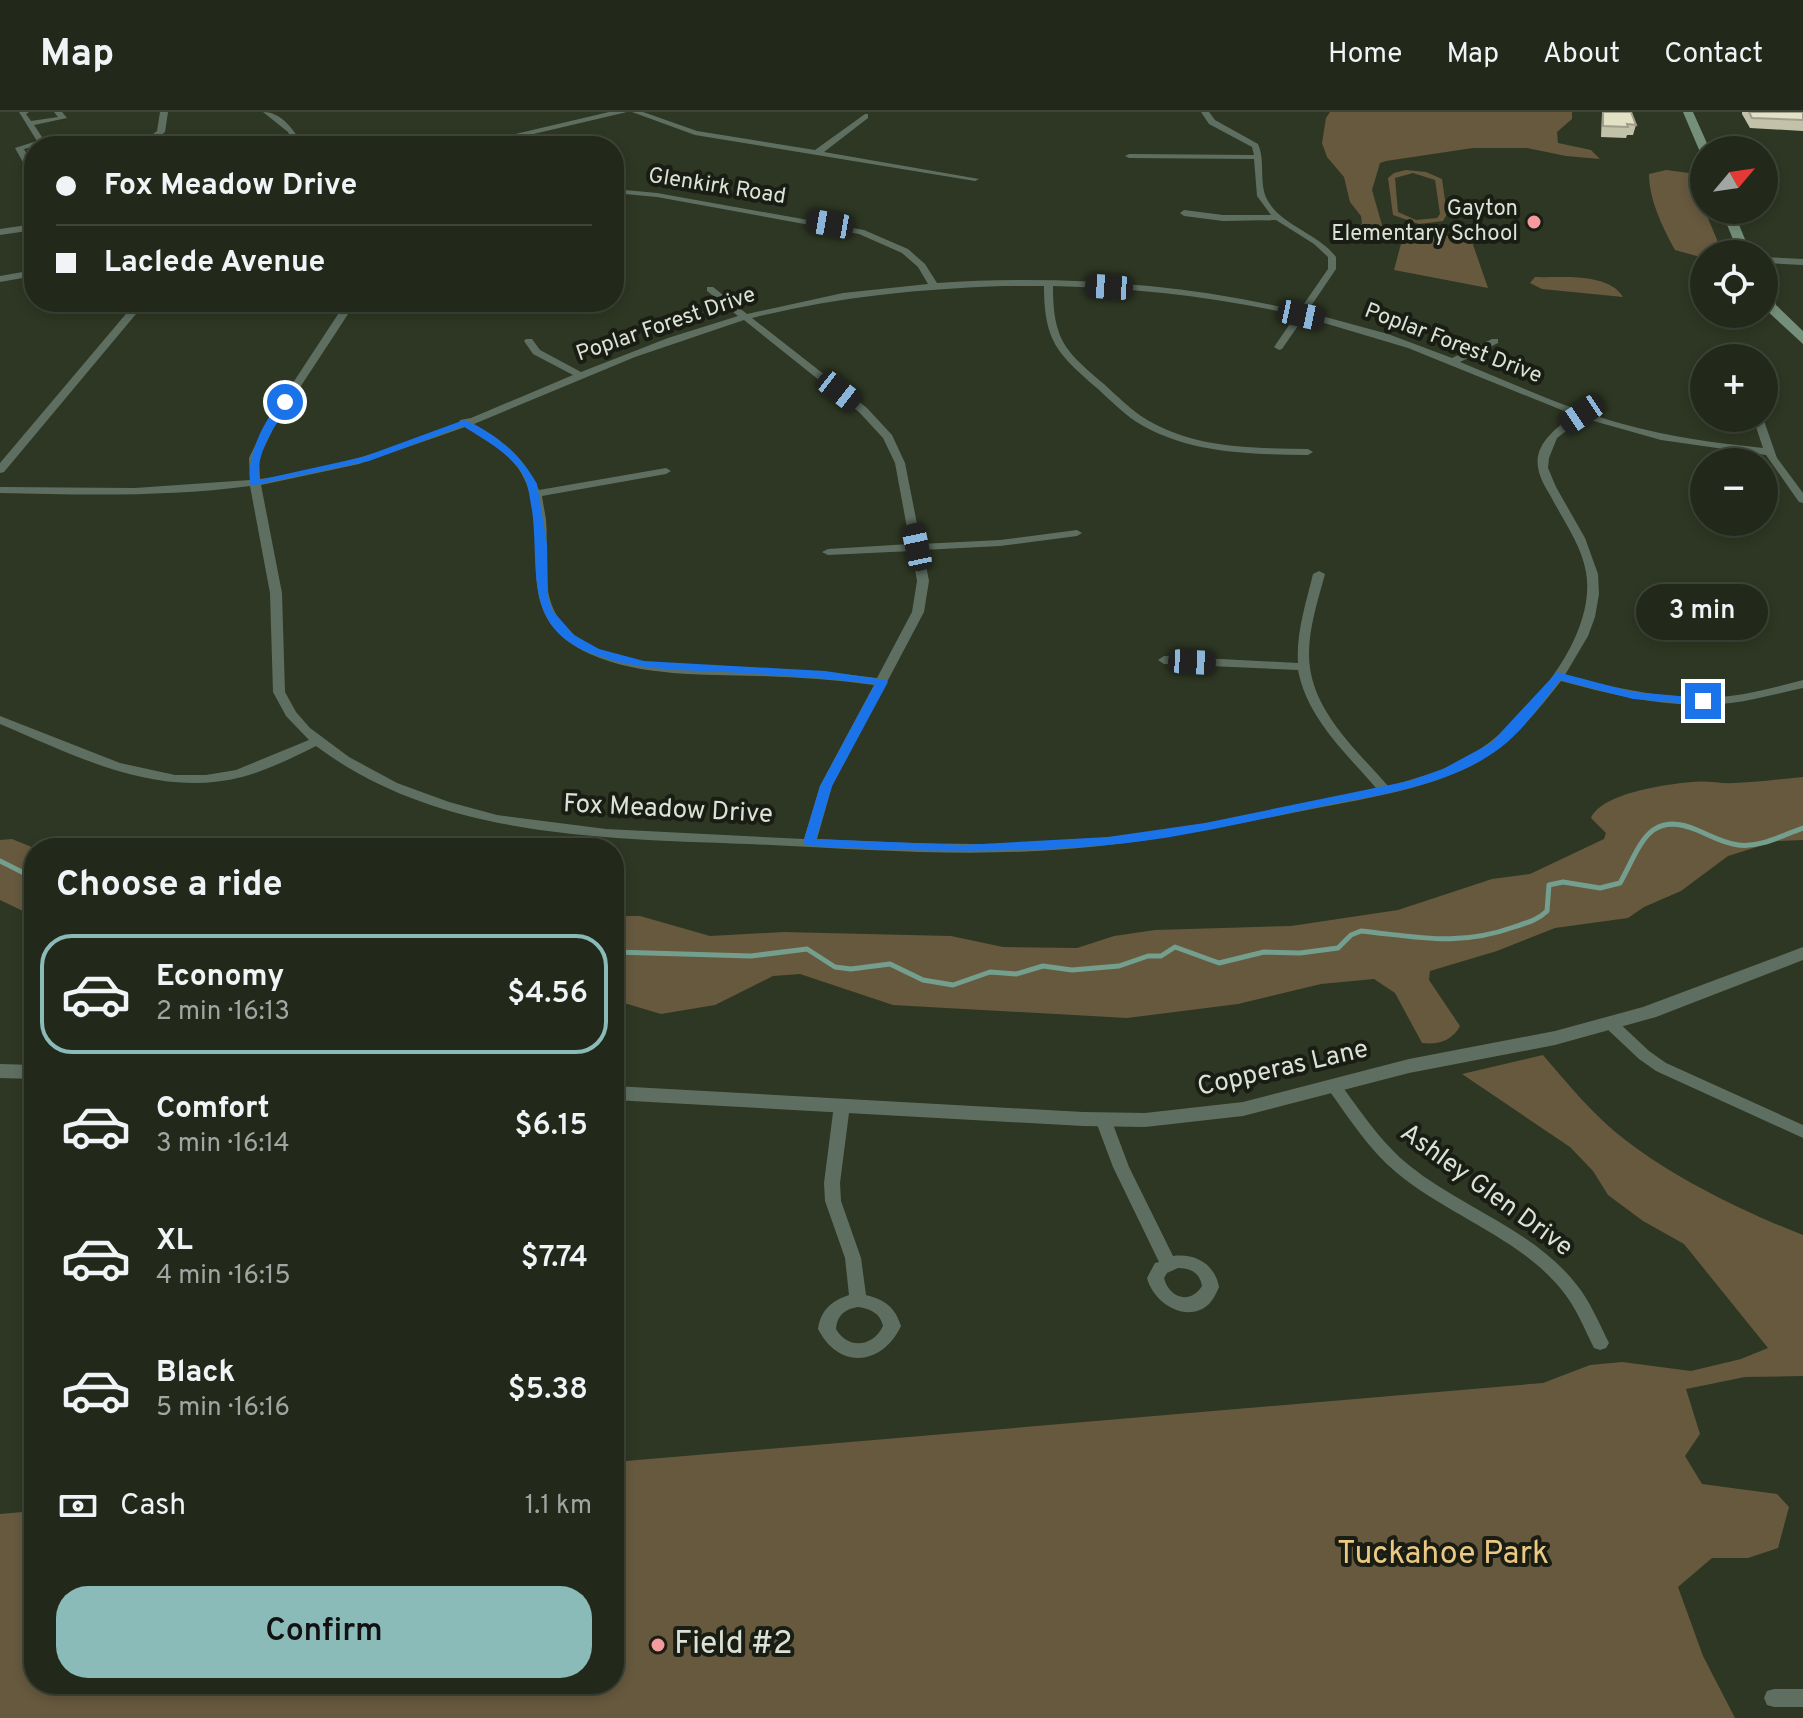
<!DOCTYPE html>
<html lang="en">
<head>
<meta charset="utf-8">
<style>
	:root { --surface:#22291a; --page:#2e3527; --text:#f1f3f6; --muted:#a2a6a2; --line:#3f4539; --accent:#8bbbb9 }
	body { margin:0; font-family:Overpass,sans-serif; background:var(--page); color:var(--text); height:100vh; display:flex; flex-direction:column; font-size:30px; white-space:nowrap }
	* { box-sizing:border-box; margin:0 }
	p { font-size:26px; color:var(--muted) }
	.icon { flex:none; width:44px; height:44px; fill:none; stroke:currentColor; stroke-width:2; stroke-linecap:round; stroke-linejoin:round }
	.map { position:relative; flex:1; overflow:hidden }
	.details { position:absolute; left:24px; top:726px; width:600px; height:856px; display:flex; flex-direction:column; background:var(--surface); border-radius:32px; box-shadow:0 4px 12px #0003,0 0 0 2px var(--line) }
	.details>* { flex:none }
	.banner { position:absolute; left:24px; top:24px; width:600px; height:176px; border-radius:32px; box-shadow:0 4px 12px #0003,0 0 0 2px var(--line); display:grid; align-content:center; height:176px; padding:0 32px; background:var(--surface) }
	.needle { width:52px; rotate:61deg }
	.fabs { position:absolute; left:1690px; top:24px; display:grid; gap:16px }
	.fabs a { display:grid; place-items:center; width:88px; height:88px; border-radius:50%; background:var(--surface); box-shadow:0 4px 12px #0003,0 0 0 2px var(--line); font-size:40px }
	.end { position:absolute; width:36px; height:36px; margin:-18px; border:10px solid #1a73e8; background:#fff; box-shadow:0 0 0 4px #fff }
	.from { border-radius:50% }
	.bubble { position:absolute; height:56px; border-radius:28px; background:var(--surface); box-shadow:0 4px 12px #0003,0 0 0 2px var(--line); font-size:26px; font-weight:600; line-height:56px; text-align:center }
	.car { position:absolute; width:24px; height:48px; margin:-24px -12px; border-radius:10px; box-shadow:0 0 6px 2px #0007; background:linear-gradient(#222 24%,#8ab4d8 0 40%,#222 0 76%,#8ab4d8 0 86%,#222 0) }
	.banner b { display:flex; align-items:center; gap:28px; height:76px; font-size:30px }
	.banner b+b { border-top:2px solid var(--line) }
	.banner i { width:20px; height:20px; background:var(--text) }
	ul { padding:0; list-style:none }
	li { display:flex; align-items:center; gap:24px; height:120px; margin:0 16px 12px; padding:0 16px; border:4px solid transparent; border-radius:32px }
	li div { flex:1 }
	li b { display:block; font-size:30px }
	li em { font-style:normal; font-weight:600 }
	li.current { border-color:var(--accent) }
	li>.icon { width:72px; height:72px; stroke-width:1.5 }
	h2 { padding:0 32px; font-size:36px; line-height:96px }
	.pay { display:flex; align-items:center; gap:20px; height:88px; padding:0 32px; font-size:30px }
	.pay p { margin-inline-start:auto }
	.action { display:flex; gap:16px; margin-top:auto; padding:16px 32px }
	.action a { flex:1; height:92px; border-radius:32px; background:var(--accent); color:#111; font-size:32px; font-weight:600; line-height:92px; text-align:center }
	header { display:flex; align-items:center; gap:48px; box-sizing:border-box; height:112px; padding:0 40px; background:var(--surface); border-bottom:2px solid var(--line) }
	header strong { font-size:38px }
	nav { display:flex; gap:44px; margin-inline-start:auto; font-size:28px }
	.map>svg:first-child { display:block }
</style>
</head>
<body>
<header>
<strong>Map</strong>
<nav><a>Home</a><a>Map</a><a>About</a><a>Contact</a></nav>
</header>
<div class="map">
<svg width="1803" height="1606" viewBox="0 0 1803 1606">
	<rect width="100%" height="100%" fill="#2e3723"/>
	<!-- green -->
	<g fill="#66593e" fill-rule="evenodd">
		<polygon points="1330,0 1572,0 1572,7 1557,20 1558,31 1591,38 1600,47 1566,44 1527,36 1473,36 1386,49 1380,51 1372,78 1384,120 1375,123 1357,119 1362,111 1361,104 1350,90 1344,65 1327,45 1322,31 1326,6"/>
		<path d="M 1406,58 L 1426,60 L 1442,67 L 1447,102 L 1443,109 L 1419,112 L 1393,103 L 1388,66 L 1394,61 ZM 1413,61 L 1435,68 L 1440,102 L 1437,106 L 1416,108 L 1398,100 L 1395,66 Z"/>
		<path d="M 1666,58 L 1689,61 L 1723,142 L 1704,142 L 1704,146 L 1675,138 C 1663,116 1649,88 1649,62 Z"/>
		<polygon points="1403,124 1470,124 1488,176 1394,158"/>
		<path d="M 1535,165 C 1561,166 1608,160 1623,185 L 1542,177 L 1530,171 Z"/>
		<path d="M 1803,665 L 1803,728 L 1776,729 L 1728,744 L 1681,779 L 1644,795 L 1628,806 L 1555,816 L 1497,839 L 1430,859 L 1429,868 L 1460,914 C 1452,929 1438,933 1422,931 L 1395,881 L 1374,867 L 1321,872 L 1238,892 L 1127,906 L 893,893 L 800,862 L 773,864 L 715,893 L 661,902 L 614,888 L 614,804 L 640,804 L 710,824 L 783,820 L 951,824 L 1003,835 L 1077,836 L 1114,824 L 1155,818 L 1291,814 L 1398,798 L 1492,767 L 1530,762 L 1604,727 L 1606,721 L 1591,706 C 1602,681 1667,672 1692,670 C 1706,668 1721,672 1735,671 C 1758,670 1781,667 1803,665 Z"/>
		<polygon points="12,727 34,736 34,811 27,801 0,788 0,728"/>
		<path d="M 1543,943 C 1568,972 1593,1003 1624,1027 C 1674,1066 1744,1100 1803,1123 L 1803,1264 L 1745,1265 L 1686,1277 L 1700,1322 L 1685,1344 L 1702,1372 L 1777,1382 L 1789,1395 L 1778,1436 L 1748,1446 L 1712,1446 L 1678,1475 L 1703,1544 L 1735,1606 L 0,1606 L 0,1402 L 34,1399 L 34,1572 L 614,1572 L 614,1350 L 1543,1271 L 1590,1253 L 1622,1250 L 1691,1259 L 1741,1247 L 1768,1236 L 1684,1132 L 1643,1109 L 1608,1083 L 1593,1059 L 1570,1035 L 1462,962 Z"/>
	</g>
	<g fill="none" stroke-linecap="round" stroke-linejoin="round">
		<!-- stream -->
		<g stroke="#749e8e" stroke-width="5">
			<polyline points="0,749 34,766"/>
			<path d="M 614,840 L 751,844 L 807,837 L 835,855 L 851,857 L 890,852 L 923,868 L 953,873 L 990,860 L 1016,862 L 1043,854 L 1072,858 L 1119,854 L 1148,844 L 1161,844 L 1175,835 L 1219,851 L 1264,840 L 1300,841 L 1338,836 L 1351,823 L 1361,819 C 1419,825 1458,835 1514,815 C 1526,811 1538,808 1547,799 L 1549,773 L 1563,770 L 1600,776 L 1620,771 C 1640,735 1648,697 1697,718 C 1711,724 1723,731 1738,733 C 1760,736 1783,723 1803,716"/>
		</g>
		<!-- minor -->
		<g fill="#5e6f61" fill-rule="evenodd">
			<polygon points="19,0 29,0 26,2 31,9 58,5 54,0 62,0 67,6 34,13 48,34 39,33 24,37 30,48 34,49 34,53 24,52 15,36 37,29"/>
			<polygon points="160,0 168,0 165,20 147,34 138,34 157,19"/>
			<path d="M 263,0 C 282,0 295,19 303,34 L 295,34 L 288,20 Z"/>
			<polygon points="632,0 643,0 697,19 815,38 865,2 868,2 868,6 824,40 979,67 975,69 695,23"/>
			<path d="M 1201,0 L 1209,0 L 1215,8 L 1258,32 C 1266,50 1258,72 1268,89 C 1282,114 1318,121 1336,145 L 1336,157 L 1307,200 L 1388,222 L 1452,246 L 1492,227 L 1498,227 L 1498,231 L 1460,250 C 1514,272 1567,297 1623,312 C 1669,325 1716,331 1763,336 L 1753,306 L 1763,306 L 1777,346 L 1803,381 L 1803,391 L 1799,390 L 1766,343 L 1661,328 L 1583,306 L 1557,326 L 1549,346 L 1548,356 L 1556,375 L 1585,426 L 1598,462 L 1599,482 L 1595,505 L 1588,524 L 1565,563 C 1619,577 1674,590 1730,584 C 1755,581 1779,574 1803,568 L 1803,576 C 1779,581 1755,588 1731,591 C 1673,598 1617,584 1561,569 C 1536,601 1508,635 1471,654 C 1420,679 1362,687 1307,698 C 1227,714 1148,731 1067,737 C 968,745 870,738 771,733 C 619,726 445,731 316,634 C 292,646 268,658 242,665 C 157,687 76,644 0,612 L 0,604 L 120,651 L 175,663 L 206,663 L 236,658 L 309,628 L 286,604 L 273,580 L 270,481 L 250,374 C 167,385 84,383 0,381 L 0,375 L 135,376 L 250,368 L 249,346 L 264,315 L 346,190 L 356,190 L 274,315 L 259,346 L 260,367 C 329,358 395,336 459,311 L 460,308 L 471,306 L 573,263 L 533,242 L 524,229 L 526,227 L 532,227 L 540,238 L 581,260 L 668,226 L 738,204 L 707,179 L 707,175 L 713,175 L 747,202 L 843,181 L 928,172 L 918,155 L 902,141 L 859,122 L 657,85 L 614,81 L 614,77 L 657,81 L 864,118 L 908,137 L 925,152 L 937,171 C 1057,163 1182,171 1299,199 L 1328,157 L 1328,145 L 1314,132 L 1276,108 L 1223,109 L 1184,104 L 1180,101 L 1184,98 L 1223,103 L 1271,103 L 1257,84 L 1254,47 L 1129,46 L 1125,44 L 1129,42 L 1254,43 L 1252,35 L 1209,12 ZM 1003,174 L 1044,174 C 1044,230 1058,242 1098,277 C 1110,288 1122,300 1135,309 C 1187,342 1249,342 1308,343 L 1313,340 L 1308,337 C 1251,336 1191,337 1141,304 C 1128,295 1116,283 1104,272 C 1065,239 1053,228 1053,174 C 1135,176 1217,185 1296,203 L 1274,235 L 1279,238 L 1282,237 L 1304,205 L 1408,236 L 1574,303 C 1557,315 1534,332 1538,355 C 1539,364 1545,375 1550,383 C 1563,408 1581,432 1586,460 C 1598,527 1522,613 1468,645 C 1444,659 1415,667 1388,674 C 1355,636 1309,597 1309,542 C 1309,515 1318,488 1325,462 L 1319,459 L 1313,462 C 1306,491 1296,521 1298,551 L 1164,544 L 1158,548 L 1164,552 L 1298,558 C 1307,606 1346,641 1376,676 C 1275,699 1170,722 1065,729 C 983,735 900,731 817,727 L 832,674 L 924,500 L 929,469 L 923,438 L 1000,434 L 1077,424 L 1082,421 L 1077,418 L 1000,428 L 921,432 L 905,351 L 892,323 L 867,296 L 752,206 C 835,185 918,177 1003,174 ZM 744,208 L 859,300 L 883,326 L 895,351 L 910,432 L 828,437 L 822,440 L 828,443 L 912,439 L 917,469 L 912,500 L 877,566 C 843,562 808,558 774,557 C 713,554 594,563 557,504 C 540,476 549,439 546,408 C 545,400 543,392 542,384 L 666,362 L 671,359 L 666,356 L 539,378 C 523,344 506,331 474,312 L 635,245 ZM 465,315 C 484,327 505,338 518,356 C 561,420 499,501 590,542 C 642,565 703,562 758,564 C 797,565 835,568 874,573 L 820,674 L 804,727 L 606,717 L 497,703 L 449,690 L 397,671 L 349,645 L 310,616 L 296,600 L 285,580 L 282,481 L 261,373 L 359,352 Z"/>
			<polygon points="1764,145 1803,147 1803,153 1764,151"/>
			<polygon points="34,158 34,164 0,170 0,164"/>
			<polygon points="136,190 146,190 4,360 0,361 0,351"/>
			<polygon points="1610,906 1615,907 1649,939 1666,951 1803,1013 1803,1026 1656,959 1639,947 1605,915 1603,911"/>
			<path d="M 1333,968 L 1338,969 C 1360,998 1381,1031 1410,1054 C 1462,1096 1534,1118 1576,1172 C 1590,1189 1599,1211 1609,1231 L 1606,1236 L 1600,1238 L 1594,1236 C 1584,1216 1576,1195 1561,1177 C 1518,1125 1449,1104 1397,1061 C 1369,1038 1349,1006 1328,977 L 1325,973 L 1328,969 Z"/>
			<path d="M 842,987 L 847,989 L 850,993 L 840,1071 L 841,1089 L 861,1146 L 866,1183 C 885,1188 895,1195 901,1214 C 882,1254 839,1258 818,1217 C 821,1198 831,1189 849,1183 L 845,1146 L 825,1089 L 824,1071 L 834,993 L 837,989 ZM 858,1195 C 871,1197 880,1201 883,1214 C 873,1235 848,1238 836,1217 C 837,1203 845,1197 858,1195 Z"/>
			<path d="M 1103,1001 L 1109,1003 L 1111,1007 L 1129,1055 L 1173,1144 C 1195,1141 1215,1152 1219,1175 C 1217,1180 1213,1188 1209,1192 C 1186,1213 1153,1190 1147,1166 L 1155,1151 L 1159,1150 L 1113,1055 L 1095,1007 L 1097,1003 ZM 1178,1156 C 1191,1156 1200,1161 1202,1174 C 1190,1193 1169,1186 1164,1166 L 1167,1161 Z"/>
			<polygon points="1774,1577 1803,1577 1803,1595 1774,1595 1767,1593 1764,1586 1767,1579"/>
		</g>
		<!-- tertiary -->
		<g fill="#5e6f61" fill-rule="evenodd">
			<polygon points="609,0 627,0 483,34 464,34"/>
			<polygon points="34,112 34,118 0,123 0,117"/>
			<polygon points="1803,835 1803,848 1656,905 1555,933 1409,961 1243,1004 1145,1015 1083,1014 614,988 614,974 1083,1000 1145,1001 1243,990 1409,947 1555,919 1643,895"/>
			<polygon points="0,952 34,953 34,967 0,966"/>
		</g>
		<!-- secondary -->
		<g fill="#75907a" fill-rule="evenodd">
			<polygon points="1683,0 1693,0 1710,38 1700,40"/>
			<polygon points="1721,98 1733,98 1751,142 1739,142"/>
			<polygon points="1764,174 1775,185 1776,193 1803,219 1803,232 1764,196"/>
		</g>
	</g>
	<!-- wall -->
	<g fill="#c2c2aa">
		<polygon points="1602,0 1631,0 1636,13 1633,23 1627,23 1626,26 1601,25"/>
		<polygon points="1742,0 1803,0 1803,19 1750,16 1742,2"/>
	</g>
	<!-- building -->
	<g fill="#e2e1c6" stroke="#9e9e8b" stroke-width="2">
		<polygon points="1603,0 1631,0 1636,13 1627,12 1628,15 1603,14"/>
		<polygon points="1749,0 1803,0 1803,8 1752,6"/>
	</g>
	<!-- route -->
	<path fill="#1a73e8" d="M 285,288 L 290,290 C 275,315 256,338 259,368 L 363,345 L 464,308 C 494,320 521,343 537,372 L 547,432 L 548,485 L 552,498 L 574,523 L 599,537 L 644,549 L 825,559 L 886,568 L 888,570 L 832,674 L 816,727 L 963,733 L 1108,725 L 1205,711 L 1409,669 L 1443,657 L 1491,631 L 1557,560 L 1633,580 L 1703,586 L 1708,589 L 1703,593 L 1633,587 L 1560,568 C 1542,591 1524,618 1500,636 C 1449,674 1382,682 1322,694 C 1251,709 1179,727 1107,733 C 1007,742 909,739 809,734 L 803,731 L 820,674 L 875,572 C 825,566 775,563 724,560 C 679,558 635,558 593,542 C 522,516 540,457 532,398 C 529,384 529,370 520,358 C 505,338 483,327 463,314 L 369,349 L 251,374 C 244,350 265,301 285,288 Z"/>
	<!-- markers -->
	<g fill="#f59b9e" stroke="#191d14" stroke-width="3">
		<circle cx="1534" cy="110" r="8"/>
		<circle cx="658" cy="1533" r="8"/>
	</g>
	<g text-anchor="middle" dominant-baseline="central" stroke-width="8" stroke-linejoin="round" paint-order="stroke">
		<!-- far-street labels -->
		<g font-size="22" fill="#dce2d5" stroke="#191d14">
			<text transform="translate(717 75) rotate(9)">Glenkirk Road</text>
			<text transform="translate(666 213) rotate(-19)">Poplar Forest Drive</text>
			<text transform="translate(1453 232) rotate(21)">Poplar Forest Drive</text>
		</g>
		<!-- far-poi labels -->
		<g font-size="22" fill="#dce2d5" stroke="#191d14" text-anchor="end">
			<text x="1518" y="97">Gayton<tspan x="1518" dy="25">Elementary School</tspan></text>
		</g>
		<!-- street labels -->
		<g font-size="26" fill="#dce2d5" stroke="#191d14">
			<text transform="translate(668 698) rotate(3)">Fox Meadow Drive</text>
			<text transform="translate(1283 957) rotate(-13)">Copperas Lane</text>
			<text transform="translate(1486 1079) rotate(36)">Ashley Glen Drive</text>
		</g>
		<!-- near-park labels -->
		<g font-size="32" fill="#ecc983" stroke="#191d14">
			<text x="1443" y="1443">Tuckahoe Park</text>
		</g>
		<!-- near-poi labels -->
		<g font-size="32" fill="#dce2d5" stroke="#191d14" text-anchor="start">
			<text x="674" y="1533">Field #2</text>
		</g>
	</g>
</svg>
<div class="fabs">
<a><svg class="needle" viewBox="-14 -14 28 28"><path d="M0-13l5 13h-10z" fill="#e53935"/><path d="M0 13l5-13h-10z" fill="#a2a6a2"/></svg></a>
<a><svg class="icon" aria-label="locate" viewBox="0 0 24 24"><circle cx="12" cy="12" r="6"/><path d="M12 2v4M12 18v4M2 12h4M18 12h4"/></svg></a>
<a>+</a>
<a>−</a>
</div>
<i class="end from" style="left:285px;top:290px"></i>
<i class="end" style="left:1703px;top:589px"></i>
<div class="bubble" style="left:1636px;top:472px;width:132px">3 min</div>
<i class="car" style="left:830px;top:112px;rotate:280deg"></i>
<i class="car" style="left:1109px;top:175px;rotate:274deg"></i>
<i class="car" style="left:1301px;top:203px;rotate:102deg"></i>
<i class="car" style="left:839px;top:279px;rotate:128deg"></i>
<i class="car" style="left:1582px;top:302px;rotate:236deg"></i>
<i class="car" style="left:917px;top:435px;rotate:348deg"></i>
<i class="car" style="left:1192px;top:550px;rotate:93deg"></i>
<div class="banner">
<b><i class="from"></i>Fox Meadow Drive</b>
<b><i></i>Laclede Avenue</b>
</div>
<section class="details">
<h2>Choose a ride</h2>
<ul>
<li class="current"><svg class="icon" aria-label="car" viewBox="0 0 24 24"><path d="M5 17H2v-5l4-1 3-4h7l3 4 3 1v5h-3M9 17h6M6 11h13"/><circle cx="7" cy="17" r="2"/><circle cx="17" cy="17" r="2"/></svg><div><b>Economy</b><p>2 min · 16:13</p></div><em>$4.56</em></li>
<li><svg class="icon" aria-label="car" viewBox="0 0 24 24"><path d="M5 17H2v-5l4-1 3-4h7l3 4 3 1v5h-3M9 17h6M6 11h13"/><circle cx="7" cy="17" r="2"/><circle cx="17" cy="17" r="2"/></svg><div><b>Comfort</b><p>3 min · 16:14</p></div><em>$6.15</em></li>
<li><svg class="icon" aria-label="car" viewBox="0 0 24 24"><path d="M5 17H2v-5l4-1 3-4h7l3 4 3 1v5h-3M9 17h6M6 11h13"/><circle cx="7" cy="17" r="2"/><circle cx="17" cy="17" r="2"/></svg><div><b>XL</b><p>4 min · 16:15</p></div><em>$7.74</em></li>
<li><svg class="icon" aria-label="car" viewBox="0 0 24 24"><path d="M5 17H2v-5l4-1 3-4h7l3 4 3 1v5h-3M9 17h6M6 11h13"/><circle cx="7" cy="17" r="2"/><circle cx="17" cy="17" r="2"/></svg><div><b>Black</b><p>5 min · 16:16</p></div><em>$5.38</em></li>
</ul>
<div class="pay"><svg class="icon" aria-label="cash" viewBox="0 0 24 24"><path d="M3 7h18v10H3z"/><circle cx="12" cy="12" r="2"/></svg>Cash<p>1.1 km</p></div>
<div class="action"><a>Confirm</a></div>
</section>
</div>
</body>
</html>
